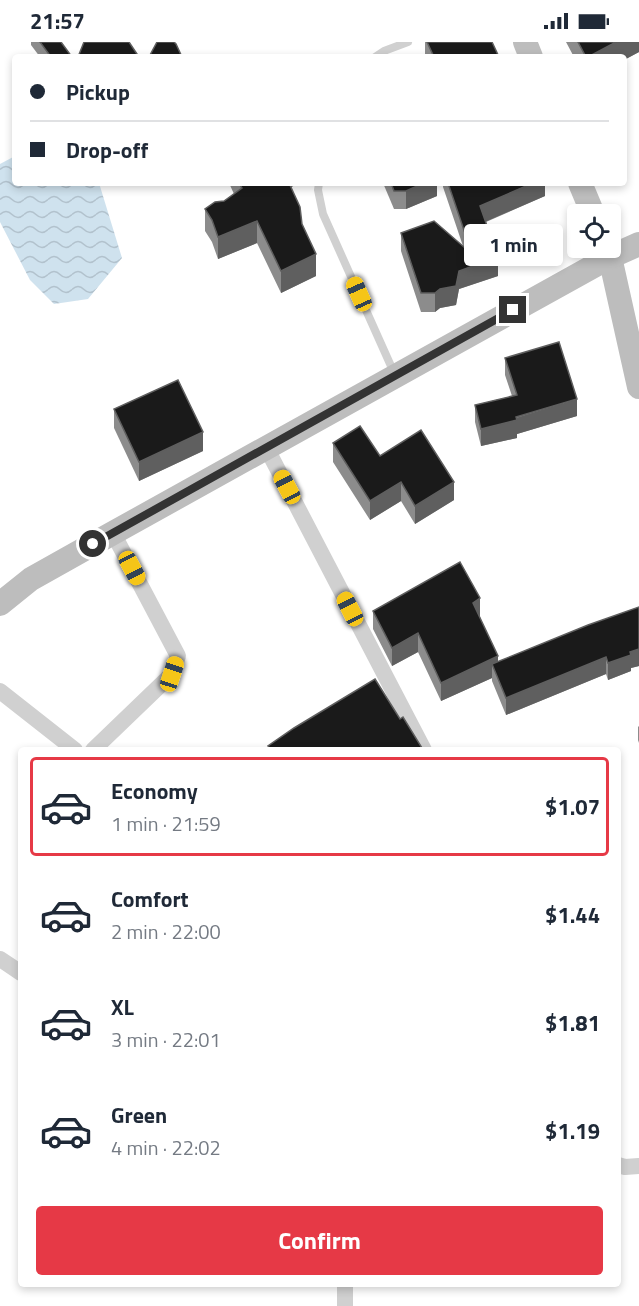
<!DOCTYPE html>
<html lang="en">
<head>
<meta charset="utf-8">
<style>
	:root { --surface:#fff; --page:#f2f2f3; --text:#1f2937; --muted:#747a83; --line:#e0e1e3; --accent:#e63946 }
	body { margin:0; font-family:"Titillium Web",sans-serif; background:var(--page); color:var(--text); height:100vh; display:flex; flex-direction:column; font-size:22px; white-space:nowrap }
	* { box-sizing:border-box; margin:0 }
	p { font-size:20px; color:var(--muted) }
	.icon { flex:none; width:33px; height:33px; fill:none; stroke:currentColor; stroke-width:2; stroke-linecap:round; stroke-linejoin:round }
	.map { position:relative; flex:1; overflow:hidden }
	.panel { position:absolute; left:18px; top:705px; width:603px; height:540px; display:flex; flex-direction:column; background:var(--surface); border-radius:6px; box-shadow:0 3px 9px #0003 }
	.panel>* { flex:none }
	.top-card { position:absolute; left:12px; top:12px; width:615px; height:132px; border-radius:6px; box-shadow:0 3px 9px #0003; display:grid; align-content:center; height:132px; padding:0 18px; background:var(--surface) }
	.tools { position:absolute; left:567px; top:162px; display:grid; gap:12px }
	.tools a { display:grid; place-items:center; width:54px; height:54px; border-radius:6px; background:var(--surface); box-shadow:0 3px 9px #0003; font-size:30px }
	.end { position:absolute; width:27px; height:27px; margin:-14px; border:8px solid #333; background:#fff; box-shadow:0 0 0 3px #fff }
	.from { border-radius:50% }
	.bubble { position:absolute; height:42px; border-radius:6px; background:var(--surface); box-shadow:0 3px 9px #0003; font-size:20px; font-weight:700; line-height:42px; text-align:center }
	.car { position:absolute; width:18px; height:36px; margin:-18px -9px; border-radius:8px; box-shadow:0 0 4px 2px #0007; background:linear-gradient(#f5c518 24%,#345 0 40%,#f5c518 0 76%,#345 0 86%,#f5c518 0) }
	.top-card b { display:flex; align-items:center; gap:21px; height:57px; font-size:22px }
	.top-card b+b { border-top:2px solid var(--line) }
	.top-card i { width:15px; height:15px; background:var(--text) }
	ul { padding:10px 0 0; list-style:none }
	li { display:flex; align-items:center; gap:18px; height:99px; margin:0 12px 9px; padding:0 6px; border:3px solid transparent; border-radius:6px }
	li div { flex:1 }
	li b { display:block; font-size:22px }
	li em { font-style:normal; font-weight:700 }
	li.active { border-color:var(--accent) }
	li>.icon { width:54px; height:54px; stroke-width:1.5 }
	.cta { display:flex; gap:12px; margin-top:auto; padding:12px 18px }
	.cta a { flex:1; height:69px; border-radius:6px; background:var(--accent); color:#fff; font-size:24px; font-weight:700; line-height:69px; text-align:center }
	.status { display:flex; justify-content:space-between; align-items:center; height:42px; padding:0 30px; background:var(--surface); direction:ltr }
	.status svg { height:16px; fill:currentColor }
	.map>svg:first-child { display:block }
</style>
</head>
<body>
<div class="status"><b>21:57</b><svg viewBox="0 0 49 12"><path d="M0 12V9h3v3zM5 12V6h3v6zM10 12V3h3v9zM15 12V0h3v12zM26 1h20v11H26zM47 4h2v5h-2z"/></svg></div>
<div class="map">
<svg width="639" height="1264" viewBox="0 0 639 1264">
	<defs>
		<pattern id="water-waves" width="16" height="10" patternUnits="userSpaceOnUse" patternTransform="scale(1.5)"><rect width="16" height="10" fill="#cfe2ee"/><path d="M0 5q4-4 8 0t8 0" fill="none" stroke="#b2c2cd"/></pattern>
	</defs>
	<rect width="100%" height="100%" fill="#fff"/>
	<!-- water -->
	<polygon fill="url(#water-waves)" points="15,114 15,141 99,141 122,216 88,257 54,262 30,238 0,180 0,122"/>
	<g fill="none" stroke-linecap="round" stroke-linejoin="round">
		<!-- lane -->
		<g stroke="#d0d0d0" stroke-width="8">
			<polyline points="375,15 384,9 408,0"/>
			<polyline points="319,141 318,148 323,172 395,333"/>
		</g>
		<!-- street -->
		<g stroke="#d0d0d0" stroke-width="16">
			<polyline points="266,405 424,708"/>
			<polyline points="0,649 75,708"/>
			<polyline points="93,708 172,632 178,614 113,491"/>
			<polyline points="0,917 21,931"/>
			<polyline points="618,1123 625,1125 639,1124"/>
			<polyline points="345,1242 345,1264"/>
		</g>
		<!-- secondary -->
		<g stroke="#bdbdbd" stroke-width="24">
			<polyline points="525,0 531,15"/>
			<polyline points="580,141 593,172"/>
			<polyline points="606,206 610,215 639,345"/>
			<polyline points="0,562 31,537 113,491 610,215 639,202"/>
		</g>
	</g>
	<!-- wall -->
	<g fill="#8c8c8c">
		<polygon points="31,0 61,0 72,15 40,15 31,3"/>
		<polygon points="425,0 492,0 499,15 426,15 425,13"/>
		<polygon points="566,0 639,0 639,10 624,18 624,15 574,15"/>
		<polygon points="229,141 300,141 291,145 302,182 316,234 281,251 257,201 218,217 212,200 205,189 205,167 224,159 234,152"/>
		<polygon points="383,141 437,141 437,154 406,167 394,167"/>
		<polygon points="443,141 545,141 545,154 486,180 498,234 459,247 456,263 440,266 435,270 421,270 401,209 401,191 463,204 443,145"/>
		<polygon points="505,316 577,374 517,392 517,396 481,404 475,380 475,363 512,354 505,333"/>
		<polygon points="114,367 203,409 139,439 114,386"/>
		<polygon points="333,401 380,414 454,458 415,482 401,459 370,478 333,420"/>
		<polygon points="639,565 639,624 631,626 631,629 608,638 606,632 506,673 492,639 492,636 441,659 418,610 392,624 373,587 373,569 480,575 498,620"/>
		<polygon points="639,684 639,701 638,698 638,685"/>
	</g>
	<!-- shaded-wall -->
	<g fill="#5f5f5f">
		<polygon points="616,0 639,0 639,10 624,18 624,15 588,15"/>
		<polygon points="282,141 300,141 282,149"/>
		<polygon points="424,141 437,141 437,154 406,167 406,149"/>
		<polygon points="533,141 545,141 545,154 480,182 480,164"/>
		<polygon points="257,179 257,201 218,217 218,195"/>
		<polygon points="316,212 316,234 281,251 281,229"/>
		<polygon points="498,215 498,234 459,247 456,263 440,266 435,270 435,251 459,229"/>
		<polygon points="577,357 577,374 517,392 517,396 481,404 481,387"/>
		<polygon points="203,390 203,409 139,439 139,420"/>
		<polygon points="401,440 401,459 370,478 370,459"/>
		<polygon points="454,440 454,458 415,482 415,464"/>
		<polygon points="480,556 480,575 473,579 473,561"/>
		<polygon points="418,591 418,610 392,624 392,606"/>
		<polygon points="639,607 639,624 631,626 631,629 608,638 608,621 630,610"/>
		<polygon points="498,614 498,633 492,622 492,636 441,659 441,641"/>
		<polygon points="606,615 606,632 506,673 506,656"/>
	</g>
	<!-- building -->
	<g fill="#1a1a1a" stroke="#5f5f5f" stroke-width="1.5">
		<polygon points="40,0 61,0 72,15 51,15"/>
		<polygon points="84,0 129,0 139,15 78,15"/>
		<polygon points="157,0 174,0 176,2 182,15 149,15"/>
		<polygon points="427,0 492,0 499,15 434,15"/>
		<polygon points="578,0 616,0 588,15 586,15"/>
		<polygon points="239,141 289,141 300,165 302,182 316,212 281,229 257,179 218,195 212,178 205,167 215,160 224,159 242,146"/>
		<polygon points="391,141 424,141 406,149 394,149"/>
		<polygon points="448,141 533,141 480,164 498,215 459,229 456,244 440,247 435,251 421,251 401,191 434,179 472,212"/>
		<polygon points="559,300 577,357 516,375 517,378 481,387 475,363 517,353 505,316"/>
		<polygon points="178,338 203,390 139,420 114,367"/>
		<polygon points="360,384 380,414 421,388 454,440 415,464 401,440 370,459 333,401"/>
		<polygon points="460,520 480,556 473,561 498,614 441,641 418,591 392,606 373,569"/>
		<polygon points="639,565 639,607 630,610 631,613 608,621 606,615 506,656 492,622 588,583"/>
		<polygon points="375,637 400,677 403,675 422,706 419,708 271,708 268,704 294,686"/>
	</g>
	<g fill="none" stroke-linecap="round" stroke-linejoin="round">
		<!-- route -->
		<polyline stroke="#333" stroke-width="8" points="93,502 513,268"/>
	</g>
</svg>
<div class="tools">
<a><svg class="icon" aria-label="locate" viewBox="0 0 24 24"><circle cx="12" cy="12" r="6"/><path d="M12 2v4M12 18v4M2 12h4M18 12h4"/></svg></a>
</div>
<i class="end from" style="left:93px;top:502px"></i>
<i class="end" style="left:513px;top:268px"></i>
<div class="bubble" style="left:464px;top:182px;width:99px">1 min</div>
<i class="car" style="left:359px;top:252px;rotate:336deg"></i>
<i class="car" style="left:287px;top:445px;rotate:332deg"></i>
<i class="car" style="left:132px;top:526px;rotate:152deg"></i>
<i class="car" style="left:350px;top:567px;rotate:333deg"></i>
<i class="car" style="left:172px;top:632px;rotate:18deg"></i>
<div class="top-card">
<b><i class="from"></i>Pickup</b>
<b><i></i>Drop-off</b>
</div>
<section class="panel">
<ul>
<li class="active"><svg class="icon" aria-label="car" viewBox="0 0 24 24"><path d="M5 17H2v-5l4-1 3-4h7l3 4 3 1v5h-3M9 17h6M6 11h13"/><circle cx="7" cy="17" r="2"/><circle cx="17" cy="17" r="2"/></svg><div><b>Economy</b><p>1 min · 21:59</p></div><em>$1.07</em></li>
<li><svg class="icon" aria-label="car" viewBox="0 0 24 24"><path d="M5 17H2v-5l4-1 3-4h7l3 4 3 1v5h-3M9 17h6M6 11h13"/><circle cx="7" cy="17" r="2"/><circle cx="17" cy="17" r="2"/></svg><div><b>Comfort</b><p>2 min · 22:00</p></div><em>$1.44</em></li>
<li><svg class="icon" aria-label="car" viewBox="0 0 24 24"><path d="M5 17H2v-5l4-1 3-4h7l3 4 3 1v5h-3M9 17h6M6 11h13"/><circle cx="7" cy="17" r="2"/><circle cx="17" cy="17" r="2"/></svg><div><b>XL</b><p>3 min · 22:01</p></div><em>$1.81</em></li>
<li><svg class="icon" aria-label="car" viewBox="0 0 24 24"><path d="M5 17H2v-5l4-1 3-4h7l3 4 3 1v5h-3M9 17h6M6 11h13"/><circle cx="7" cy="17" r="2"/><circle cx="17" cy="17" r="2"/></svg><div><b>Green</b><p>4 min · 22:02</p></div><em>$1.19</em></li>
</ul>
<div class="cta"><a>Confirm</a></div>
</section>
</div>
</body>
</html>
